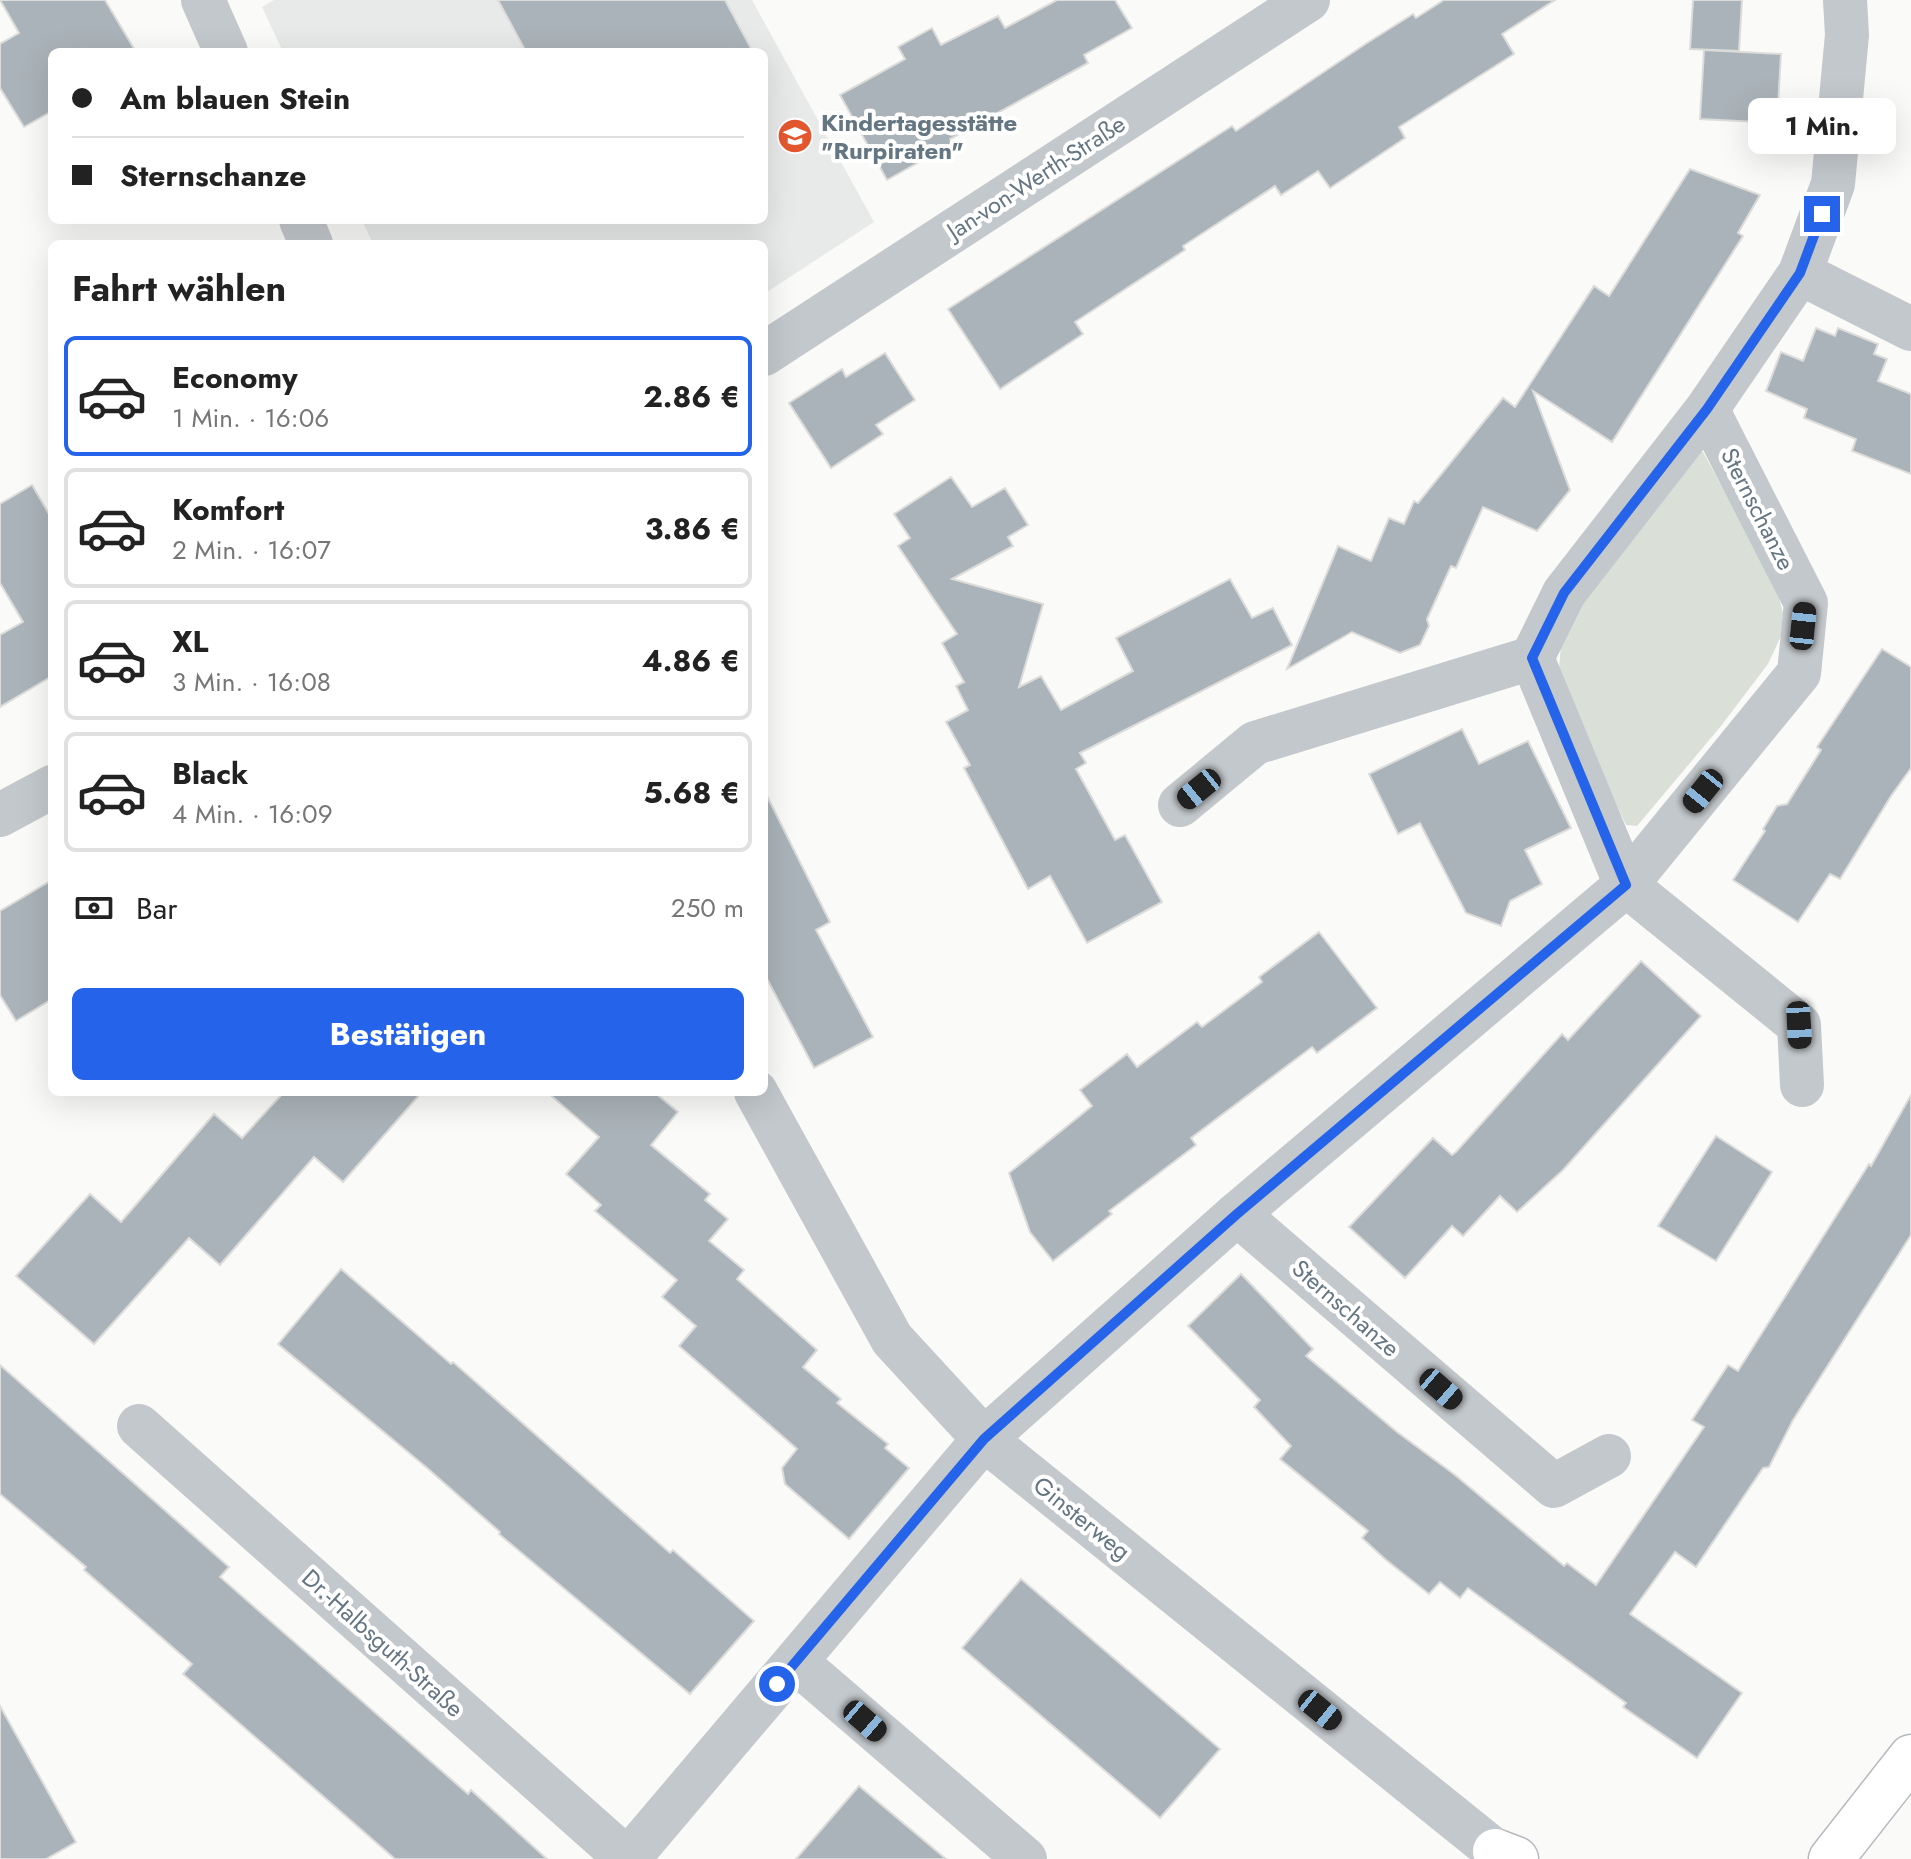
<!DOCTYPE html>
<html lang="de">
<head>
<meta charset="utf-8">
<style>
	:root { --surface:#fff; --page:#f6f6f6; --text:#222; --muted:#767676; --line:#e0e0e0; --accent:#2563eb }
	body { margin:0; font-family:Jost,sans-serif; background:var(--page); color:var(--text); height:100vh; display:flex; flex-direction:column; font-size:30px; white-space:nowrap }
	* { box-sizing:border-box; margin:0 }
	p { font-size:26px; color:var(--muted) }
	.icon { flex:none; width:44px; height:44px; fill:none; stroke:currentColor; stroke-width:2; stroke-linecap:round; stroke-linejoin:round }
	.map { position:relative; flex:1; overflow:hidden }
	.sheet { position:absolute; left:48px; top:240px; width:720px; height:856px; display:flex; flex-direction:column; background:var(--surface); border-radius:12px; box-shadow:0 8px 32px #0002 }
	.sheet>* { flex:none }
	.hud { position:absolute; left:48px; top:48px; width:720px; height:176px; border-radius:12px; box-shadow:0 8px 32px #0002; display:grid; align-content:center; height:176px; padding:0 24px; background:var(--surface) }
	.end { position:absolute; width:36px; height:36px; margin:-18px; border:10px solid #2563eb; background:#fff; box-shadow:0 0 0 4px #fff }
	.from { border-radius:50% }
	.bubble { position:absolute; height:56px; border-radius:12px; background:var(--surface); box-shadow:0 8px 32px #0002; font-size:26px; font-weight:700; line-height:56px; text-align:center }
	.car { position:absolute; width:24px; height:48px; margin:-24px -12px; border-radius:10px; box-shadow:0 0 6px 2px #0007; background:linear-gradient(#222 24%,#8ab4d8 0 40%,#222 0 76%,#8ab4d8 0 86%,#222 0) }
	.hud b { display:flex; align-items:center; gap:28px; height:76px; font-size:30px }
	.hud b+b { border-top:2px solid var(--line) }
	.hud i { width:20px; height:20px; background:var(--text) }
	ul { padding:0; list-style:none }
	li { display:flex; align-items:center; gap:24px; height:120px; margin:0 16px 12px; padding:0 8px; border:4px solid var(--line); border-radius:12px }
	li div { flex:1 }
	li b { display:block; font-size:30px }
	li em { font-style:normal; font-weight:700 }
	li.on { border-color:var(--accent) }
	li>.icon { width:72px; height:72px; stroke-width:1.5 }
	h2 { padding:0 24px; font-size:36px; line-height:96px }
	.pay { display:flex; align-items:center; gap:20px; height:88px; padding:0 24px; font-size:30px }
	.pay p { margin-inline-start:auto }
	.action { display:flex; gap:16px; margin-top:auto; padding:16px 24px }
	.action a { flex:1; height:92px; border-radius:12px; background:var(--accent); color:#fff; font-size:32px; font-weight:700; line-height:92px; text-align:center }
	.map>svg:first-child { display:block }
</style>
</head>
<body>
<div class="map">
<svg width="1911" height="1859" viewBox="0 0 1911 1859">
	<rect width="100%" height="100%" fill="#fafaf8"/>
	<!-- built -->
	<polygon fill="#e8e9e9" points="274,0 752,0 874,222 764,294 764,244 373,244 362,220 764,220 764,52 283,52 262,7"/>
	<!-- green -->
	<polygon fill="#dadfd7" points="1696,451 1703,452 1775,583 1783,613 1781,636 1768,664 1721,726 1637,826 1626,825 1565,695 1559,670 1562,630"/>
	<!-- building -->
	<g fill="#aab3b9" stroke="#dcdcda" stroke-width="2">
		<polygon points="0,0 105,0 136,52 52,52 52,111 24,127 0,88 0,44 19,33"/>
		<polygon points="498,0 725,0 753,52 526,52"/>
		<polygon points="1057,0 1115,0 1132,28 1084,55 1088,63 950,139 953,143 887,180 840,95 905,59 898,47 932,28 941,45 998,16 1005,28"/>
		<polygon points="1444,0 1555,0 1502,34 1514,54 1399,127 1405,138 1330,188 1318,171 1281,195 1275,186 1183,246 1185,250 1075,322 1083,334 1000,389 948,309 1232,126 1236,131 1367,43 1413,14 1416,18"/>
		<polygon points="1693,0 1742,0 1739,51 1690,49"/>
		<polygon points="1704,50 1781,54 1777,123 1700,119"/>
		<polygon points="1690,169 1760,195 1738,233 1743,236 1612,442 1533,391 1570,490 1537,531 1483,507 1456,568 1451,566 1427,619 1429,626 1420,645 1400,653 1352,632 1287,669 1338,546 1371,561 1389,518 1404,524 1414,501 1418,503 1503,398 1515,407 1594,286 1609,296"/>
		<polygon points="1816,328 1835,336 1838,328 1878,344 1874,354 1887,359 1878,381 1911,394 1911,474 1852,451 1856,439 1804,418 1807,409 1766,391 1781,352 1803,361"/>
		<polygon points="885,353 915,400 876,425 883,434 831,468 789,403 842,369 846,377"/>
		<polygon points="951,477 972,507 1005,488 1028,525 1008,537 1013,546 952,579 1043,604 1019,687 1041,676 1061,710 1133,671 1116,638 1230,579 1252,618 1273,608 1292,645 1080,753 1086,763 1076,769 1115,840 1125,835 1162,902 1087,943 1050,876 1028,889 964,768 970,765 946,722 968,710 956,686 964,682 942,643 957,634 898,546 910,538 894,514"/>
		<polygon points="32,485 52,519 52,676 0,707 0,635 23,622 0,583 0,504"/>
		<polygon points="1882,649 1911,667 1911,768 1891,796 1840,879 1830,874 1798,922 1733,880 1765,831 1763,829 1777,806 1787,804 1821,750 1817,747"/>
		<polygon points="1462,729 1479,764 1528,741 1571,828 1525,850 1542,884 1510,901 1501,926 1466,913 1420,823 1398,834 1369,774"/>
		<polygon points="764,790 830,922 816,930 873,1037 814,1068 764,973"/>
		<polygon points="52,880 52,999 16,1021 0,995 0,911"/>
		<polygon points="1319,932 1377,1008 1317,1053 1312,1047 1191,1138 1196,1145 1109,1211 1112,1214 1053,1261 1030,1232 1009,1173 1092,1106 1080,1090 1127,1054 1137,1067 1197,1022 1202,1027 1262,982 1259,977"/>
		<polygon points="1641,961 1701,1016 1563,1170 1517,1212 1500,1196 1463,1236 1452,1226 1405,1278 1349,1227 1433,1138 1452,1155 1456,1152 1562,1034 1568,1040"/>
		<polygon points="284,1092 422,1092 343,1182 314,1157 220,1265 189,1238 94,1344 16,1276 90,1194 121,1222 214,1114 242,1138"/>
		<polygon points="547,1092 654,1092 678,1112 651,1145 710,1194 705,1200 728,1219 709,1241 744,1270 737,1279 817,1350 803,1367 841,1399 837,1403 888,1444 885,1448 909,1468 849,1539 785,1484 782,1468 797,1449 679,1346 696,1326 662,1297 677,1280 595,1211 601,1205 566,1174 599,1137"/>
		<polygon points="1911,1095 1911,1235 1793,1420 1769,1467 1763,1468 1696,1567 1675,1552 1630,1614 1742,1693 1697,1758 1623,1707 1626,1703 1468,1588 1460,1598 1440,1582 1429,1594 1385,1559 1362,1538 1368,1531 1280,1459 1291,1446 1254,1407 1260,1400 1188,1326 1241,1274 1313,1349 1306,1356 1397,1432 1455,1475 1564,1566 1567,1563 1596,1585 1704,1427 1692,1420 1728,1365 1738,1371 1869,1164 1871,1166"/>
		<polygon points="1716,1136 1772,1172 1716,1261 1658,1226"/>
		<polygon points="341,1269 451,1364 453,1362 670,1553 673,1550 754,1621 690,1694 499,1534 500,1532 426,1467 278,1344"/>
		<polygon points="0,1365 229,1567 220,1577 468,1794 471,1790 547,1859 395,1859 183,1674 192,1664 84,1570 86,1567 0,1494"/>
		<polygon points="1021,1579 1220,1749 1160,1818 962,1648"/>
		<polygon points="0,1706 76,1842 46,1859 0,1859"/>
		<polygon points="859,1786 946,1859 796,1859"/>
	</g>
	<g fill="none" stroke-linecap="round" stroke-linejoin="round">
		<defs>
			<g id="major">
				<polyline points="1495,1851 1516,1859"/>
				<polyline points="1831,1859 1911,1757"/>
			</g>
		</defs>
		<!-- major casing -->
		<use href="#major" stroke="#b5babe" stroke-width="47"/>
		<!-- minor -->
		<g stroke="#c3c8cc" stroke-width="44">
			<polyline points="203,0 226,52"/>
			<polyline points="301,220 311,244"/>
			<polyline points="1800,273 1911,329"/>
			<polyline points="764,354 1308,0"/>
			<polyline points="1707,409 1806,603 1799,673 1626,885 1799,1025 1802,1085"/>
			<polyline points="1180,805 1255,743 1532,658"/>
			<polyline points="0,815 52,787"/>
			<polyline points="756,1092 892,1339 984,1439 1505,1859"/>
			<polyline points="1237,1214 1554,1486 1609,1456"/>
			<polyline points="139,1426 627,1859"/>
			<polyline points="796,1662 1025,1859"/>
			<polyline points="628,1859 984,1439 1237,1214 1626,885 1532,658 1564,593 1707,409 1800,273 1833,184 1847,35 1845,0"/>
		</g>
		<!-- major -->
		<use href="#major" stroke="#fff" stroke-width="44"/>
	</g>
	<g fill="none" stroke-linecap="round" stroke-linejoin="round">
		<!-- route -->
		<polyline stroke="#2563eb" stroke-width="10" points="777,1684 984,1439 1237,1214 1626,885 1532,658 1564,593 1707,409 1800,273 1822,214"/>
	</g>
	<!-- icons -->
	<defs>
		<symbol id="school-disc" viewBox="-11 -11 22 22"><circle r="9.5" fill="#e4572e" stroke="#fff"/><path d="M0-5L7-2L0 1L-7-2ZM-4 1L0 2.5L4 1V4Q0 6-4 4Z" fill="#fff"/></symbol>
	</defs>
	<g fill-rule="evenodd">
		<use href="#school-disc" x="775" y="116" width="40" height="40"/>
	</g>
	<g text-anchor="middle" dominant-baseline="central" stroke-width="8" stroke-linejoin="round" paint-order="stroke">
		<!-- poi labels -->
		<g font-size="24" font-weight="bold" fill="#657683" stroke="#fff" text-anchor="start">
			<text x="821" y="122">Kindertagesstätte<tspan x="821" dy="28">"Rurpiraten"</tspan></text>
		</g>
		<!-- street labels -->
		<g font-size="24" fill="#657683" stroke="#fff">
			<text transform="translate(1036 177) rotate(-33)">Jan-von-Werth-Straße</text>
			<text transform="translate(1758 509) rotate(63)">Sternschanze</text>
			<text transform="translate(1346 1308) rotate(41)">Sternschanze</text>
			<text transform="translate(1082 1518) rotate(39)">Ginsterweg</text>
			<text transform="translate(383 1643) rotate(42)">Dr.-Halbsguth-Straße</text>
		</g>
	</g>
</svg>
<i class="end from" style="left:777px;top:1684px"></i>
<i class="end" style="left:1822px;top:214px"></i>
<div class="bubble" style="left:1748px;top:98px;width:148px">1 Min.</div>
<i class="car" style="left:1803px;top:626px;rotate:6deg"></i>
<i class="car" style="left:1199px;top:789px;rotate:231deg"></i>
<i class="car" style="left:1703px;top:791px;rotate:219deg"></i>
<i class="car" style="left:1799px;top:1025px;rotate:177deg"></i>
<i class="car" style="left:1441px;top:1389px;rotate:131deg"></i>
<i class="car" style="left:1320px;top:1710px;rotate:129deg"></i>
<i class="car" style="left:865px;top:1721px;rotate:131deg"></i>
<div class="hud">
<b><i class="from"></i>Am blauen Stein</b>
<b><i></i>Sternschanze</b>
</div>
<section class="sheet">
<h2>Fahrt wählen</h2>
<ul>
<li class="on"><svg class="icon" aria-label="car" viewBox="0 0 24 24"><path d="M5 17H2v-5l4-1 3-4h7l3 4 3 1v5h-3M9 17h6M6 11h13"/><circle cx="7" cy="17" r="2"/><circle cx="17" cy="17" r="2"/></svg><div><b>Economy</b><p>1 Min. · 16:06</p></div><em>2.86 €</em></li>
<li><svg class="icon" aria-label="car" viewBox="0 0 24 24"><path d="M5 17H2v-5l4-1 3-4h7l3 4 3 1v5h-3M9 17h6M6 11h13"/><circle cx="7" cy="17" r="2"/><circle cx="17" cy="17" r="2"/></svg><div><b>Komfort</b><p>2 Min. · 16:07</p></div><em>3.86 €</em></li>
<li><svg class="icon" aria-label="car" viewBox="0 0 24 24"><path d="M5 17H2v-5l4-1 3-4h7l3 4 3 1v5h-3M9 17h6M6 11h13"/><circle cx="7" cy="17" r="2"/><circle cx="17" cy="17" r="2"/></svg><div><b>XL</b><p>3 Min. · 16:08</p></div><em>4.86 €</em></li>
<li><svg class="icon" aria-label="car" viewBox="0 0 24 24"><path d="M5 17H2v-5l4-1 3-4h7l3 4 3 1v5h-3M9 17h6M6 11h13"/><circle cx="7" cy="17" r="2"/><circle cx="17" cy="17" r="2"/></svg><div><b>Black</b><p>4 Min. · 16:09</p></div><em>5.68 €</em></li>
</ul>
<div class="pay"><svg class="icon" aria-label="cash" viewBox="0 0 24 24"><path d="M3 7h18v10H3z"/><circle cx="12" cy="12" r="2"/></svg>Bar<p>250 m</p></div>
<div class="action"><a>Bestätigen</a></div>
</section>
</div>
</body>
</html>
